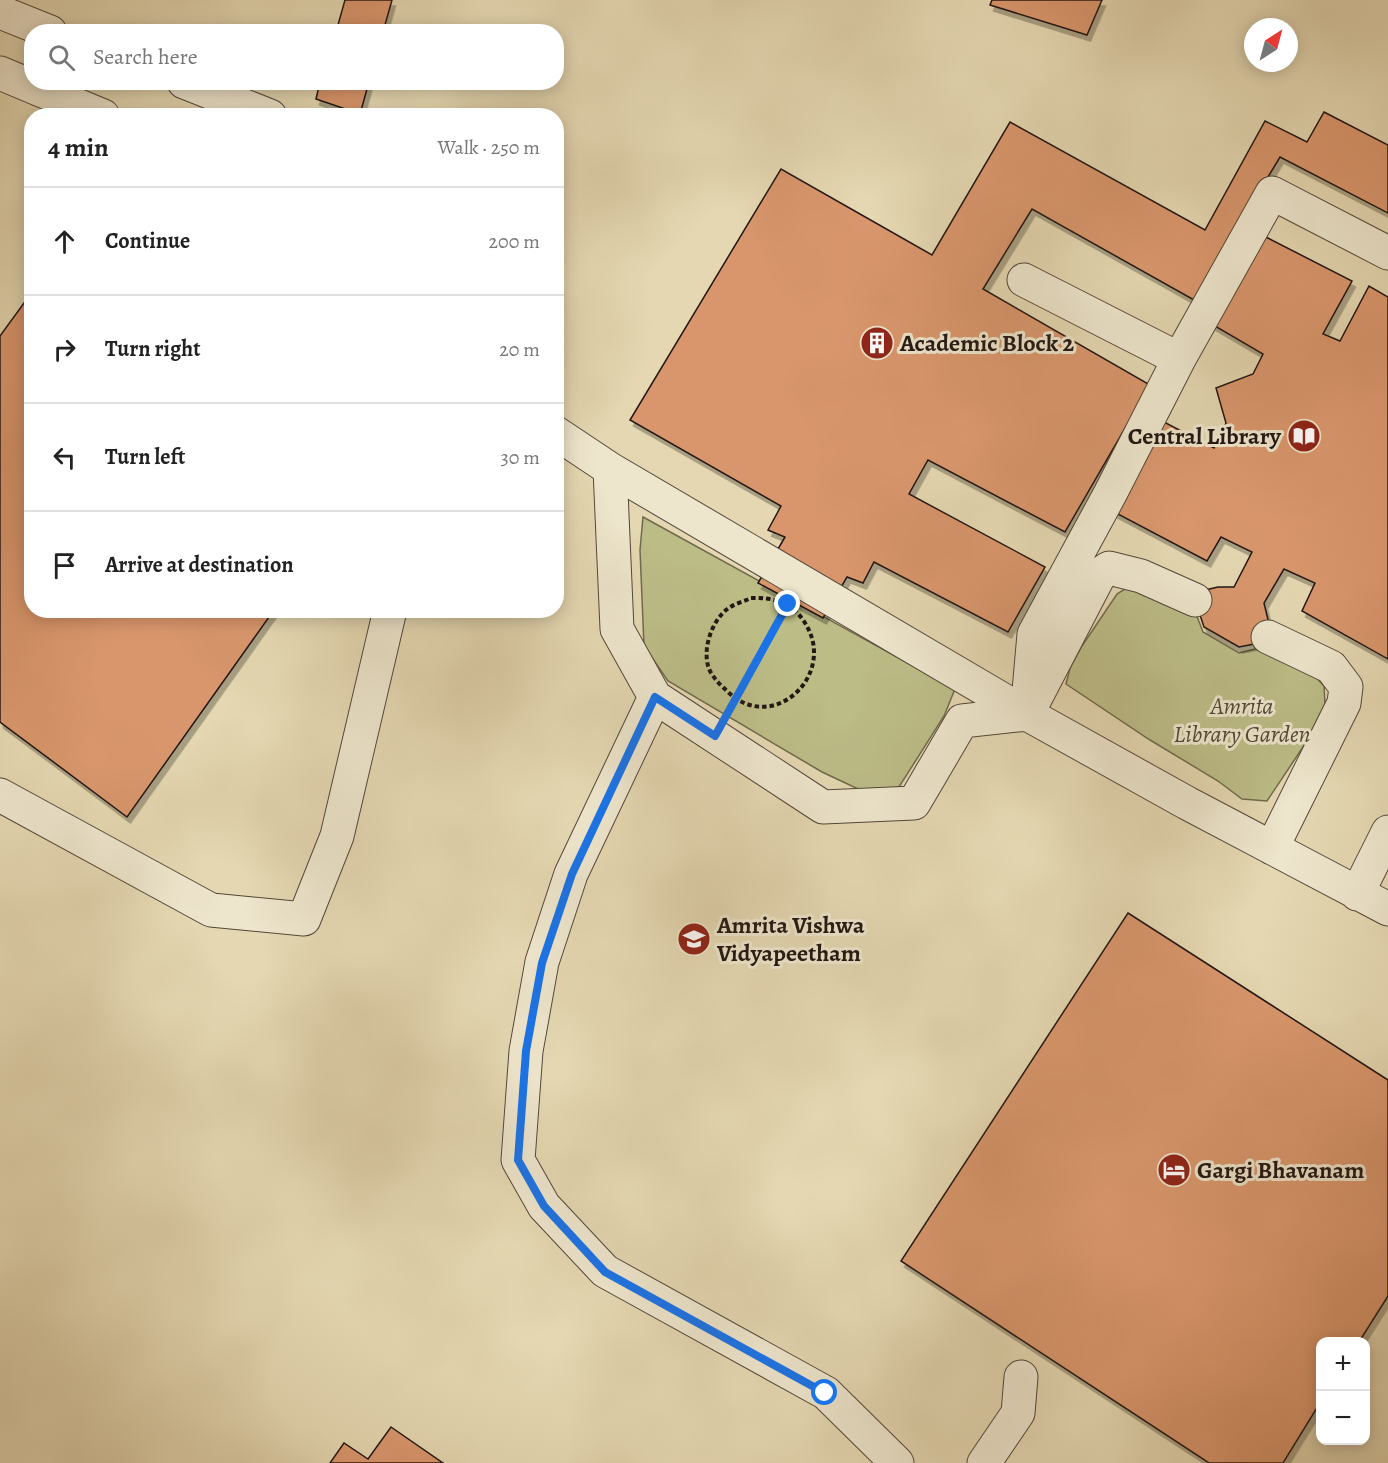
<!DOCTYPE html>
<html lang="en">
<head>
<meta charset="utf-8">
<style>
	body { margin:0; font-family:Alegreya,serif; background:#f6f6f6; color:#222 }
	.controls { position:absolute; right:18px; bottom:18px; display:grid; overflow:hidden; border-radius:12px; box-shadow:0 3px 15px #0003 }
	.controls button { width:54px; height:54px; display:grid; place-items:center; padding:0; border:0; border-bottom:2px solid #e0e0e0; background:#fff; color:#222; font:30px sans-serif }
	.compass { position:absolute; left:1244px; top:18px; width:54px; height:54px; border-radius:50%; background:#fff; box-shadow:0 3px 15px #0003; rotate:36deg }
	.stop { position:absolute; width:18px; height:18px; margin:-14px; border:4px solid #1a73e8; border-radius:50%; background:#fff }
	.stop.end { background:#1a73e8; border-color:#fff; box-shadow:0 2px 6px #0008 }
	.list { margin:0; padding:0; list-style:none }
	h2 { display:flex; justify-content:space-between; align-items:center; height:78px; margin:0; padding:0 24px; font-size:26px }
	h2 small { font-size:20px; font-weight:400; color:#767676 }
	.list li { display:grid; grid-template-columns:39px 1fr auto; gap:18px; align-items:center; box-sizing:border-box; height:108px; padding:0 24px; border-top:2px solid #e0e0e0 }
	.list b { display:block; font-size:22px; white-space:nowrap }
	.list em { font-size:20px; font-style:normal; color:#767676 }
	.icon { flex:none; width:33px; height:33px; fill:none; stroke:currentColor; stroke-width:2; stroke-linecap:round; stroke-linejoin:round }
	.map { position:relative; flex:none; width:1388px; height:1463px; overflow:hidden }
	.search { position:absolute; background:#fff; box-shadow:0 3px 15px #0003; left:24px; top:24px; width:540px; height:66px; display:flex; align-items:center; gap:15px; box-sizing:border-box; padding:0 21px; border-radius:24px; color:#767676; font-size:22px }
	.panel { position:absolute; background:#fff; box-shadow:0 3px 15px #0003; left:24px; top:108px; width:540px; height:510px; border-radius:24px }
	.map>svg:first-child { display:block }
	.green { fill:#bcbc87; stroke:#706a4d; stroke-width:1.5 }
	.building { fill:#d9966c; stroke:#231713; stroke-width:1.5; filter:url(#shadow) }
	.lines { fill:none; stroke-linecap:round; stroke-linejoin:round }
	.minor-casing { stroke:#53473a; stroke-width:35 }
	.path { stroke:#231713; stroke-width:4; stroke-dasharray:4.5 3; stroke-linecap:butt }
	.minor { stroke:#ede5cc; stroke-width:33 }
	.route { stroke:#1a73e8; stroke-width:8 }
	.labels { text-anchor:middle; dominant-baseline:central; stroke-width:6; stroke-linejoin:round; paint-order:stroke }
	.poi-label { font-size:24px; font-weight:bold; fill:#231713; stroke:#ede5cc; text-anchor:start }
	.park-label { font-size:24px; font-style:italic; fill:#514936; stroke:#ede5cc }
</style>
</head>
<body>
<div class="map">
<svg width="1388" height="1463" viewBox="0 0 1388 1463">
	<defs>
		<filter id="shadow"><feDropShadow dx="3.5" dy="6" stdDeviation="0" flood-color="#0004"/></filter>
	</defs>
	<rect width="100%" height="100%" fill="#e4d7b1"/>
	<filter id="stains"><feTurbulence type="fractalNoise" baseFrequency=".00333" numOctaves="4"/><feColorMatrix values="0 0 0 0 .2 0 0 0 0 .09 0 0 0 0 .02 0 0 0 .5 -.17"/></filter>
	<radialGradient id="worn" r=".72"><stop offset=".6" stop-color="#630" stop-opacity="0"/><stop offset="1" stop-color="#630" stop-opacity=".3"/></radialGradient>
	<path class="green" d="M643 517 955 689 944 716 899 787 873 796 822 772 668 681 644 646 640 550Z
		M1131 585 1193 606 1203 632 1239 653 1267 646 1311 672 1324 686 1325 704 1305 744 1267 801 1242 799 1218 781 1150 740 1066 684 1070 668 1082 646 1117 594Z"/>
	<path class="building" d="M345 0H392L383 32H336Z
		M992 0H1102L1087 35 990 5Z
		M320 82H369L360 114 316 99Z
		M1324 112 1388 145V213L1280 157 1194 300 1032 209 983 289 1150 385 1065 532 928 460 909 494 1045 567 1008 632 874 562 863 583 847 577 823 618 758 583 785 537 768 530 781 506 630 420 781 169 932 255 1010 122 1205 230 1265 121 1307 142Z
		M1256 232 1352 281 1323 334 1340 341 1369 286 1388 297V659L1302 611 1315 583 1284 569 1264 603 1271 632 1265 642 1239 647 1204 627 1195 600 1201 591 1218 587H1234L1252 552 1221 537 1207 561 1114 512 1164 422 1214 448 1226 423 1216 388 1253 374 1263 354 1208 322Z
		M32 292V610H274L127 817 0 722V336Z
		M1128 913 1388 1080V1296L1359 1342H1320V1403L1283 1463H1209L901 1261Z
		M391 1427 443 1463H330L344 1443 368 1459Z"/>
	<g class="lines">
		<defs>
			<path id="minor" d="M0 12 50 32
				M0 73 103 116
				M184 82 270 116
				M1024 280 1179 359 1110 494 1034 634 1027 714 1187 803 1388 909
				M1179 359 1272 193 1388 253
				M556 433 610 469 617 629 655 697 823 807 914 803 962 721 1027 714
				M610 469 1027 714
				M1268 637 1331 667 1346 687 1344 703 1272 848
				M655 697 571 874 542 962 526 1051 518 1160 544 1206 605 1271 826 1393 897 1463
				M1035 699 1100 574 1109 568 1141 576 1195 600
				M0 795 211 910 304 919 337 836 390 610
				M1357 894 1388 832
				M984 1463 1018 1413 1021 1377"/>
		</defs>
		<use href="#minor" class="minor-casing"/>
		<path class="path" d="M751 598C772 597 791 602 803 620 841 673 772 738 726 690 720 685 712 676 709 669 702 650 711 623 726 610 733 604 743 602 751 598Z
			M730 708 786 607"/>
		<use href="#minor" class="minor"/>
	</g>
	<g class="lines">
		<path class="route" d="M788 604 715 736 655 697 572 874 542 963 526 1051 518 1160 544 1206 605 1272 825 1393"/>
	</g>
	<defs>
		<symbol id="building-disc" viewBox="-11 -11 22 22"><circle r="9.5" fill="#8f2418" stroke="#ede5cc"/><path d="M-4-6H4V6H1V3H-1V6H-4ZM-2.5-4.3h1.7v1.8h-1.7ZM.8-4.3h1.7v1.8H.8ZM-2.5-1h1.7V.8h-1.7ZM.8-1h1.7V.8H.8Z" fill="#fff"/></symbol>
		<symbol id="library-disc" viewBox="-11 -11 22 22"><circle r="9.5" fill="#8f2418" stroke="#ede5cc"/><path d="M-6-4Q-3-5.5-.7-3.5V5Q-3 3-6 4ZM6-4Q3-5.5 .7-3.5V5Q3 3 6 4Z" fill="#fff"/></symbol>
		<symbol id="university-disc" viewBox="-11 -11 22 22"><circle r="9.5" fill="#8f2418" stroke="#ede5cc"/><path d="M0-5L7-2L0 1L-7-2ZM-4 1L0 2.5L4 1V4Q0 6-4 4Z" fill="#fff"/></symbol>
		<symbol id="hotel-disc" viewBox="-11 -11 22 22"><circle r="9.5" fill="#8f2418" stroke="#ede5cc"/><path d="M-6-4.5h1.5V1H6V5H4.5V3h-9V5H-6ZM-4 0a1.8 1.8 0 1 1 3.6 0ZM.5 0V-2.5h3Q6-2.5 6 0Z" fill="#fff"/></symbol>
	</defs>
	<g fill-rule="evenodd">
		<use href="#building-disc" x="858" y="324" width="38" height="38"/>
		<use href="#library-disc" x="1285" y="417" width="38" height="38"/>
		<use href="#university-disc" x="675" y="920" width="38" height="38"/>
		<use href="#hotel-disc" x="1155" y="1151" width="38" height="38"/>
	</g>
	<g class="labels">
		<g class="poi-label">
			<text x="900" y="343">Academic Block 2</text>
			<text x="1281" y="436" text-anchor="end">Central Library</text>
			<text x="717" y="925">Amrita Vishwa<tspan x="717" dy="28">Vidyapeetham</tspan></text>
			<text x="1197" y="1170">Gargi Bhavanam</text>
		</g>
		<g class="park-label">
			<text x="1242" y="706">Amrita<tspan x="1242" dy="28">Library Garden</tspan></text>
		</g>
	</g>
	<rect width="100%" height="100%" filter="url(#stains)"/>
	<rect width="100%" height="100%" fill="url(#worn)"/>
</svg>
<div class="controls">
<button>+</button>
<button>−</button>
</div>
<svg class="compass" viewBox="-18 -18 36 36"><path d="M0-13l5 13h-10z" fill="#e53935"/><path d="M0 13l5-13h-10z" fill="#767676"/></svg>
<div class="stop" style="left:825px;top:1393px"></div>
<div class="stop end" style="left:788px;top:604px"></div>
<div class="search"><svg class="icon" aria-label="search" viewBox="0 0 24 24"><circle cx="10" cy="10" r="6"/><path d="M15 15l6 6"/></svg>Search here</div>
<section class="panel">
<h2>4 min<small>Walk · 250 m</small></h2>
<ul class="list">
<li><svg class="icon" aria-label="ahead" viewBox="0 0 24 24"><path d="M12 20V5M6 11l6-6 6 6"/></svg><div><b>Continue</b></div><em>200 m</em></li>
<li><svg class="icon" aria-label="right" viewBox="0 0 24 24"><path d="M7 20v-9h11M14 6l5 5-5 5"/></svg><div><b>Turn right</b></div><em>20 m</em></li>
<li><svg class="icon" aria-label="left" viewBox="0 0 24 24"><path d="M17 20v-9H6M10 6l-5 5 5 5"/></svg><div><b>Turn left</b></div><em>30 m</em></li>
<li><svg class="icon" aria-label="arrive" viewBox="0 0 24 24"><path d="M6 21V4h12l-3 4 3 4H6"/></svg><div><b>Arrive at destination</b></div></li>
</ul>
</section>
</div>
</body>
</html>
